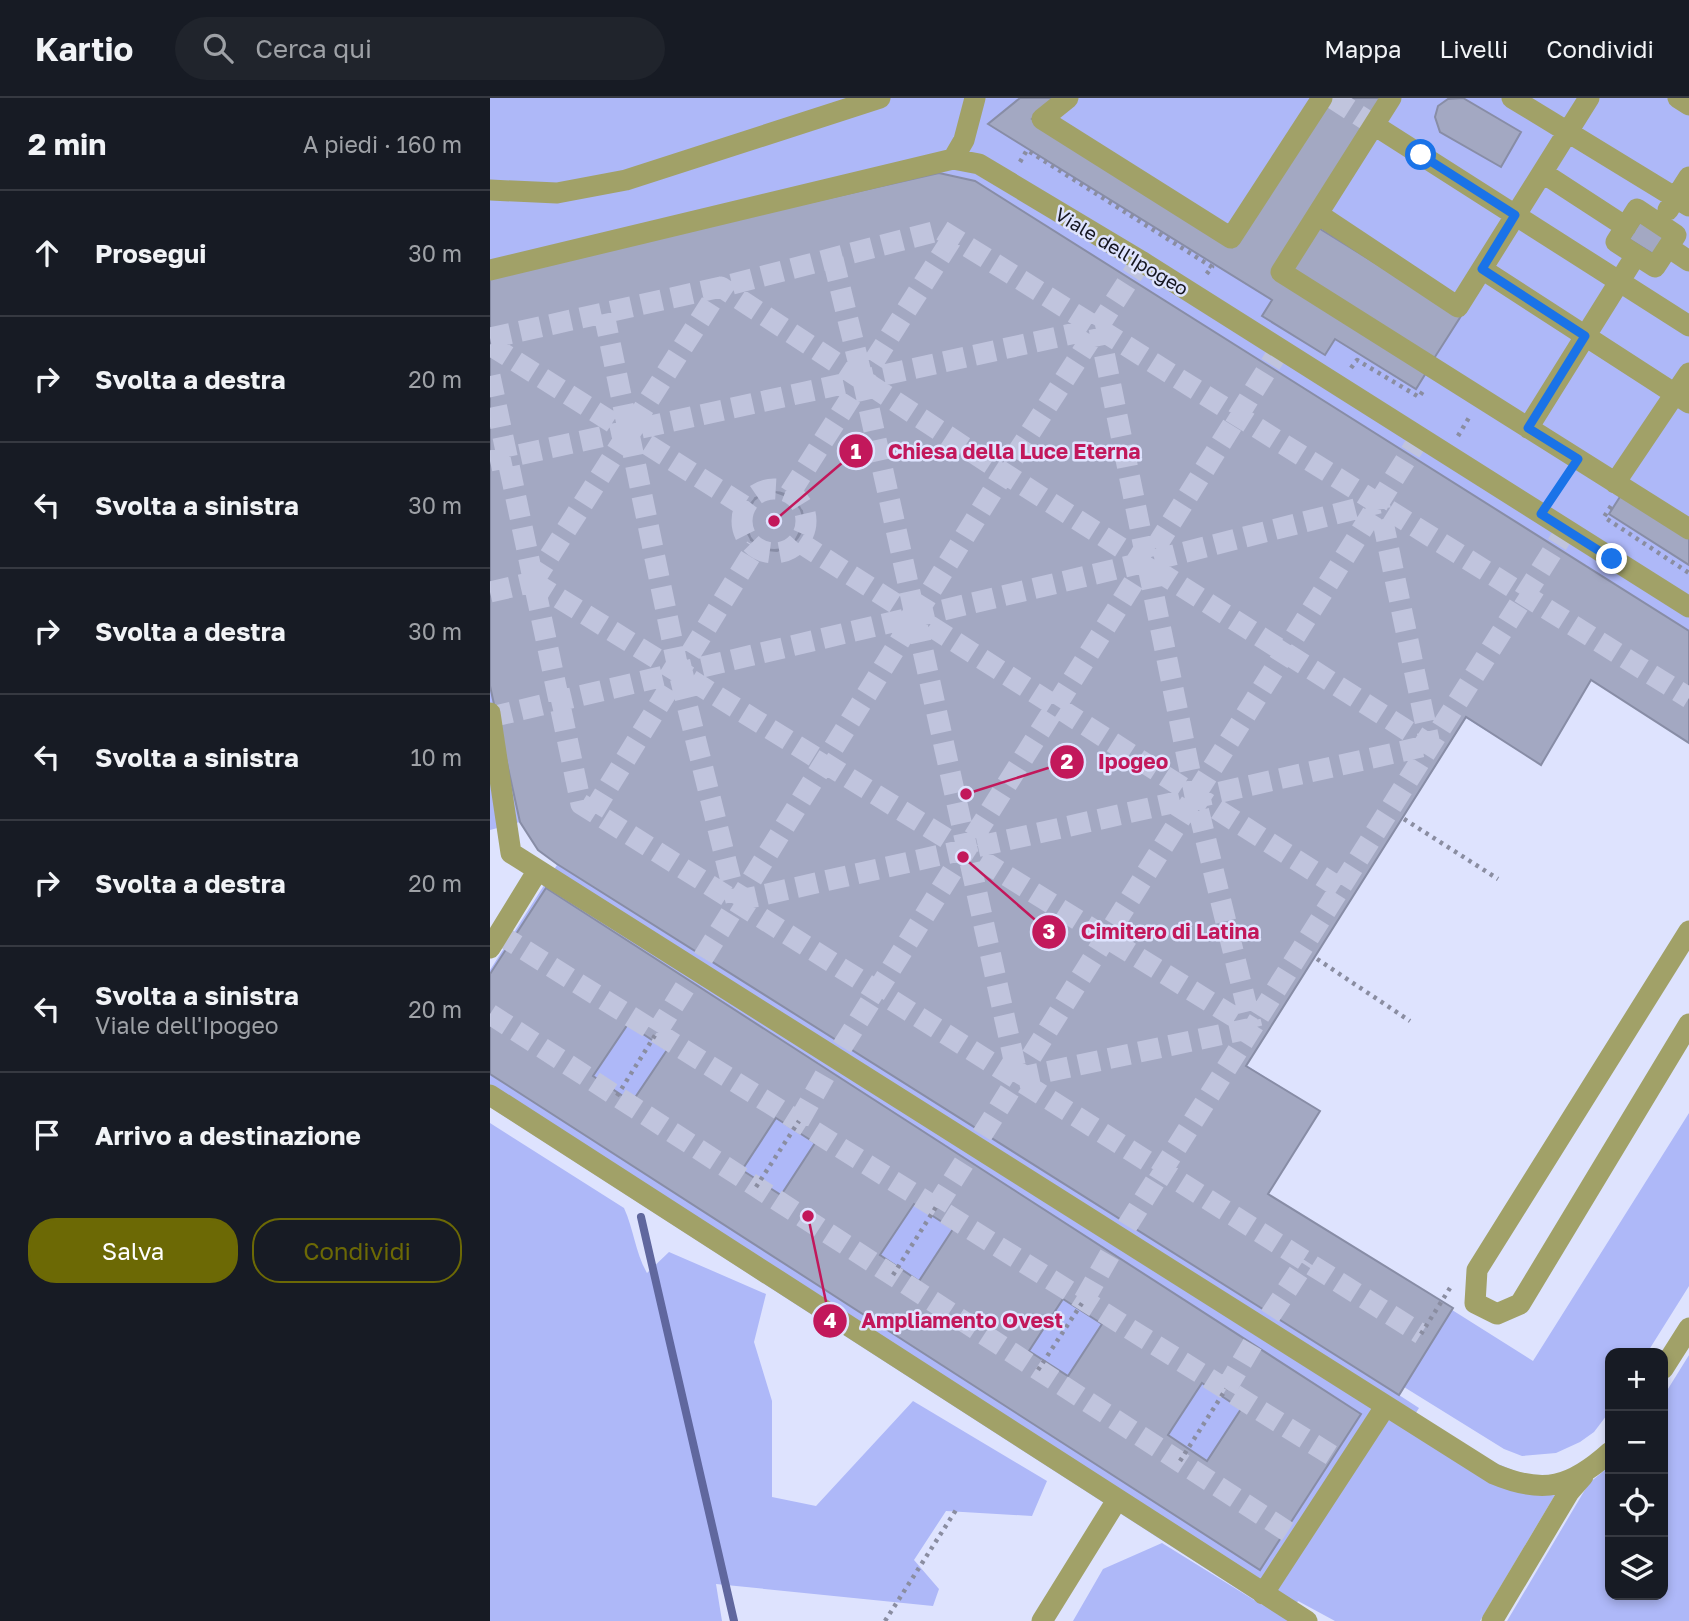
<!DOCTYPE html>
<html lang="it">
<head>
<meta charset="utf-8">
<style>
	body { margin:0; font-family:"Golos Text",sans-serif; background:#20242c; color:#f1f3f6 }
	.controls { position:absolute; right:21px; bottom:21px; display:grid; overflow:hidden; border-radius:14px; box-shadow:0 4px 10px #0003 }
	.controls button { width:63px; height:63px; display:grid; place-items:center; padding:0; border:0; border-bottom:2px solid #363941; background:#171b24; color:#f1f3f6; font:35px sans-serif }
	.stop { position:absolute; width:21px; height:21px; margin:-16px; border:5px solid #1a73e8; border-radius:50%; background:#fff }
	.stop.end { background:#1a73e8; border-color:#fff; box-shadow:0 2px 7px #0008 }
	.list { margin:0; padding:0; list-style:none }
	h2 { display:flex; justify-content:space-between; align-items:center; height:91px; margin:0; padding:0 28px; font-size:30px }
	h2 small { font-size:23px; font-weight:400; color:#9ea1a6 }
	.list li { display:grid; grid-template-columns:46px 1fr auto; gap:21px; align-items:center; box-sizing:border-box; height:126px; padding:0 28px; border-top:2px solid #363941 }
	.list b { display:block; font-size:26px; white-space:nowrap }
	.list p { margin:0; font-size:23px; white-space:nowrap; color:#9ea1a6 }
	.list em { font-size:23px; font-style:normal; color:#9ea1a6 }
	.actions { display:flex; gap:14px; padding:21px 28px }
	.actions a { flex:1; padding:16px 0; border:2px solid #6c6905; border-radius:28px; text-align:center; font-size:24px; color:#6c6905 }
	.actions .main { background:#6c6905; color:#fff }
	.icon { flex:none; width:38px; height:38px; fill:none; stroke:currentColor; stroke-width:2; stroke-linecap:round; stroke-linejoin:round }
	.map { position:relative; flex:none; width:1199px; height:1523px; overflow:hidden }
	header { display:flex; align-items:center; gap:42px; box-sizing:border-box; height:98px; padding:0 35px; background:#171b24; border-bottom:2px solid #363941 }
	header strong { font-size:33px }
	nav { display:flex; gap:38px; margin-inline-start:auto; font-size:24px }
	.search { width:490px; height:63px; background:#20242c; display:flex; align-items:center; gap:18px; box-sizing:border-box; padding:0 24px; border-radius:38px; color:#9ea1a6; font-size:26px }
	main { display:flex }
	aside { flex:1; background:#171b24 }
	.map>svg:first-child { display:block }
	.green { fill:#aeb8f8 }
	.lines { fill:none; stroke-linecap:round; stroke-linejoin:round }
	.stream { stroke:#60679e; stroke-width:8 }
	.building { fill:#a3a8c2; stroke:#888da6; stroke-width:2; fill-rule:evenodd }
	.minor-tunnel { stroke:#c0c4dd; stroke-width:21; stroke-dasharray:21 10; stroke-linecap:butt }
	.path { stroke:#8a8da1; stroke-width:4.5; stroke-dasharray:3.5 5; stroke-linecap:butt }
	.minor { stroke:#a1a168; stroke-width:21 }
	.route { stroke:#1a73e8; stroke-width:9 }
	.labels { text-anchor:middle; dominant-baseline:central; stroke-width:5; stroke-linejoin:round; paint-order:stroke }
	.street-label { font-size:19px; fill:#14151f; stroke:#dee3fe }
	.leader { fill:none; stroke:#c2185b; stroke-width:2.5 }
	.callout-dot { fill:#c2185b; stroke:#dee3fe; stroke-width:2.5 }
	.mark-label { font-size:21px; text-anchor:middle; font-weight:bold; fill:#fff }
	.callout-label { font-size:21px; text-anchor:middle; font-weight:bold; fill:#c2185b; stroke:#dee3fe; stroke-width:5; stroke-linejoin:round; paint-order:stroke }
</style>
</head>
<body>
<header>
<strong>Kartio</strong>
<div class="search"><svg class="icon" aria-label="search" viewBox="0 0 24 24"><circle cx="10" cy="10" r="6"/><path d="M15 15l6 6"/></svg>Cerca qui</div>
<nav><a>Mappa</a><a>Livelli</a><a>Condividi</a></nav>
</header>
<main>
<aside>
<h2>2 min<small>A piedi · 160 m</small></h2>
<ul class="list">
<li><svg class="icon" aria-label="ahead" viewBox="0 0 24 24"><path d="M12 20V5M6 11l6-6 6 6"/></svg><div><b>Prosegui</b></div><em>30 m</em></li>
<li><svg class="icon" aria-label="right" viewBox="0 0 24 24"><path d="M7 20v-9h11M14 6l5 5-5 5"/></svg><div><b>Svolta a destra</b></div><em>20 m</em></li>
<li><svg class="icon" aria-label="left" viewBox="0 0 24 24"><path d="M17 20v-9H6M10 6l-5 5 5 5"/></svg><div><b>Svolta a sinistra</b></div><em>30 m</em></li>
<li><svg class="icon" aria-label="right" viewBox="0 0 24 24"><path d="M7 20v-9h11M14 6l5 5-5 5"/></svg><div><b>Svolta a destra</b></div><em>30 m</em></li>
<li><svg class="icon" aria-label="left" viewBox="0 0 24 24"><path d="M17 20v-9H6M10 6l-5 5 5 5"/></svg><div><b>Svolta a sinistra</b></div><em>10 m</em></li>
<li><svg class="icon" aria-label="right" viewBox="0 0 24 24"><path d="M7 20v-9h11M14 6l5 5-5 5"/></svg><div><b>Svolta a destra</b></div><em>20 m</em></li>
<li><svg class="icon" aria-label="left" viewBox="0 0 24 24"><path d="M17 20v-9H6M10 6l-5 5 5 5"/></svg><div><b>Svolta a sinistra</b><p>Viale dell'Ipogeo</p></div><em>20 m</em></li>
<li><svg class="icon" aria-label="arrive" viewBox="0 0 24 24"><path d="M6 21V4h12l-3 4 3 4H6"/></svg><div><b>Arrivo a destinazione</b></div></li>
</ul>
<div class="actions"><a class="main">Salva</a><a>Condividi</a></div>
</aside>
<div class="map">
<svg width="1199" height="1523" viewBox="0 0 1199 1523">
	<rect width="100%" height="100%" fill="#dee3fe"/>
	<path class="green" d="M0 0H1199V645L1101 582 1051 667 976 620 756 967 830 1013 778 1096 1043 1263 1199 1015V1188L1157 1255H1120V1313L1104 1334 1090 1344 1066 1355 1032 1358 1014 1351 914 1289 909 1297 929 1310 917 1329 1064 1389 1065 1397 990 1523H845L808 1503 797 1521 799 1523H583L613 1471 672 1445 777 1510 0 1009V872L67 767 48 752 30 724 0 732Z
		M0 1025 134 1110C144 1132 145 1154 157 1175L179 1154 276 1196 264 1244 282 1303V1399L326 1408 423 1303 557 1383 542 1418 456 1413 424 1462 449 1491 443 1508 226 1486 232 1523H0Z
		M1199 1257V1523H1017L1099 1385 1120 1368V1497H1173V1299Z"/>
	<g class="lines">
		<path class="stream" d="M151 1119 244 1523"/>
	</g>
	<path class="building" d="M530 0H568L542 21 742 149 837 0H895L785 175 939 270 926 291 845 241 835 257 772 218 782 202 498 26Z
		M973 0 1031 34 1011 69 950 34 945 19 948 8 958 1Z
		M449 75 485 83 1199 533V645L1101 582 1051 667 976 619 756 968 830 1013 778 1096 963 1210 909 1297 67 766 48 752 30 724 0 588V177ZM283 393 302 400 312 413 314 426 304 445 287 453 277 452 261 442 254 421 265 400Z
		M1150 124 1176 140 1165 157 1139 141Z
		M827 129 971 218 943 262 799 172Z
		M255 423a29 29 0 1 1 58 0a29 29 0 1 1-58 0Z
		M1133 394 1199 435V467L1119 416Z
		M56 790 871 1316 770 1472 0 976V876ZM138 926 177 952 142 1004 103 978ZM286 1020 325 1045 291 1097 252 1072ZM424 1106 463 1131 429 1183 390 1157ZM573 1201 612 1226 578 1278 539 1253ZM712 1285 751 1311 717 1363 678 1337Z"/>
	<g class="lines">
		<path class="minor-tunnel" d="M842 0 884 27
			M343 161 373 283 528 980
			M114 216 189 575 246 803
			M0 240 231 189 451 132 1199 600
			M0 247 256 409
			M0 278 91 706 931 1236
			M0 363 609 230 705 698 762 930
			M252 423a32 32 0 1 1 64 0a32 32 0 1 1-64 0Z
			M300 395 463 139
			M309 444 850 790
			M43 484 231 189 514 375 940 647
			M43 484 762 930
			M0 494 43 484
			M1 619 656 464 889 405 940 647
			M103 714 266 449
			M246 803 940 647
			M9 836 857 1367
			M213 860 514 375 651 163
			M0 916 809 1441
			M167 934 199 883
			M352 949 790 251
			M528 980 762 930
			M309 1023 338 972
			M492 1037 930 339
			M446 1109 477 1060
			M637 1128 1076 432
			M594 1202 623 1151
			M780 1218 816 1163
			M736 1291 765 1242"/>
		<path class="path" d="M530 64 537 52 722 169 715 178
			M861 270 867 262 929 299 935 290
			M968 338 980 318
			M1065 395 1075 379
			M1121 408 1114 419 1199 475
			M914 721 1008 781
			M827 861 920 923
			M127 998 167 934
			M266 1089 309 1023
			M403 1177 446 1109
			M931 1236 960 1190
			M548 1272 594 1202
			M690 1363 736 1291
			M395 1523 466 1412"/>
		<path class="minor" d="M578 0 552 21 741 140 832 0
			M901 0 791 174 1199 431
			M1022 0 1199 108
			M1188 0 1199 7
			M884 27 1199 228
			M463 61 474 42 485 0
			M1053 75 1136 129
			M0 92 67 95 136 82 390 0
			M1147 111 1186 137 1165 169 1126 144Z
			M1178 112 1199 79
			M828 116 968 209 1099 0
			M1178 149 1199 163
			M992 171 1199 305
			M0 172 463 61 489 66 651 163 1199 509
			M1038 330 1146 157
			M1125 385 1199 275
			M0 615 21 755 1004 1376C1054 1397 1081 1389 1120 1354
			M1199 833 987 1172 985 1205 1007 1216 1030 1206 1199 926
			M0 850 48 772
			M0 997 817 1523
			M1173 1271 1199 1230
			M773 1496 895 1309
			M552 1523 627 1402
			M1002 1523 1079 1394 1093 1378"/>
	</g>
	<g class="lines">
		<path class="route" d="M931 57 1025 117 992 171 1095 238 1038 330 1088 361 1051 416 1122 461"/>
	</g>
	<g class="labels">
		<g class="street-label">
			<text transform="translate(632 153) rotate(31)">Viale dell'Ipogeo</text>
		</g>
	</g>
	<path class="leader" d="M284 423L366 353M476 696L577 664M473 759L559 834M318 1118L340 1223"/>
	<g class="callout-dot">
		<circle cx="284" cy="423" r="7"/>
		<circle cx="476" cy="696" r="7"/>
		<circle cx="473" cy="759" r="7"/>
		<circle cx="318" cy="1118" r="7"/>
		<circle cx="366" cy="353" r="18"/>
		<circle cx="577" cy="664" r="18"/>
		<circle cx="559" cy="834" r="18"/>
		<circle cx="340" cy="1223" r="18"/>
	</g>
	<g class="mark-label">
		<text x="366" y="361">1</text>
		<text x="577" y="671">2</text>
		<text x="559" y="841">3</text>
		<text x="340" y="1230">4</text>
	</g>
	<g class="callout-label">
		<text x="524" y="361">Chiesa della Luce Eterna</text>
		<text x="643" y="671">Ipogeo</text>
		<text x="680" y="841">Cimitero di Latina</text>
		<text x="472" y="1230">Ampliamento Ovest</text>
	</g>
</svg>
<div class="controls">
<button>+</button>
<button>−</button>
<button><svg class="icon" aria-label="locate" viewBox="0 0 24 24"><circle cx="12" cy="12" r="6"/><path d="M12 2v4M12 18v4M2 12h4M18 12h4"/></svg></button>
<button><svg class="icon" aria-label="layers" viewBox="0 0 24 24"><path d="M12 4l9 5-9 5-9-5zM3 14l9 5 9-5"/></svg></button>
</div>
<div class="stop" style="left:931px;top:57px"></div>
<div class="stop end" style="left:1122px;top:461px"></div>
</div>
</main>
</body>
</html>
